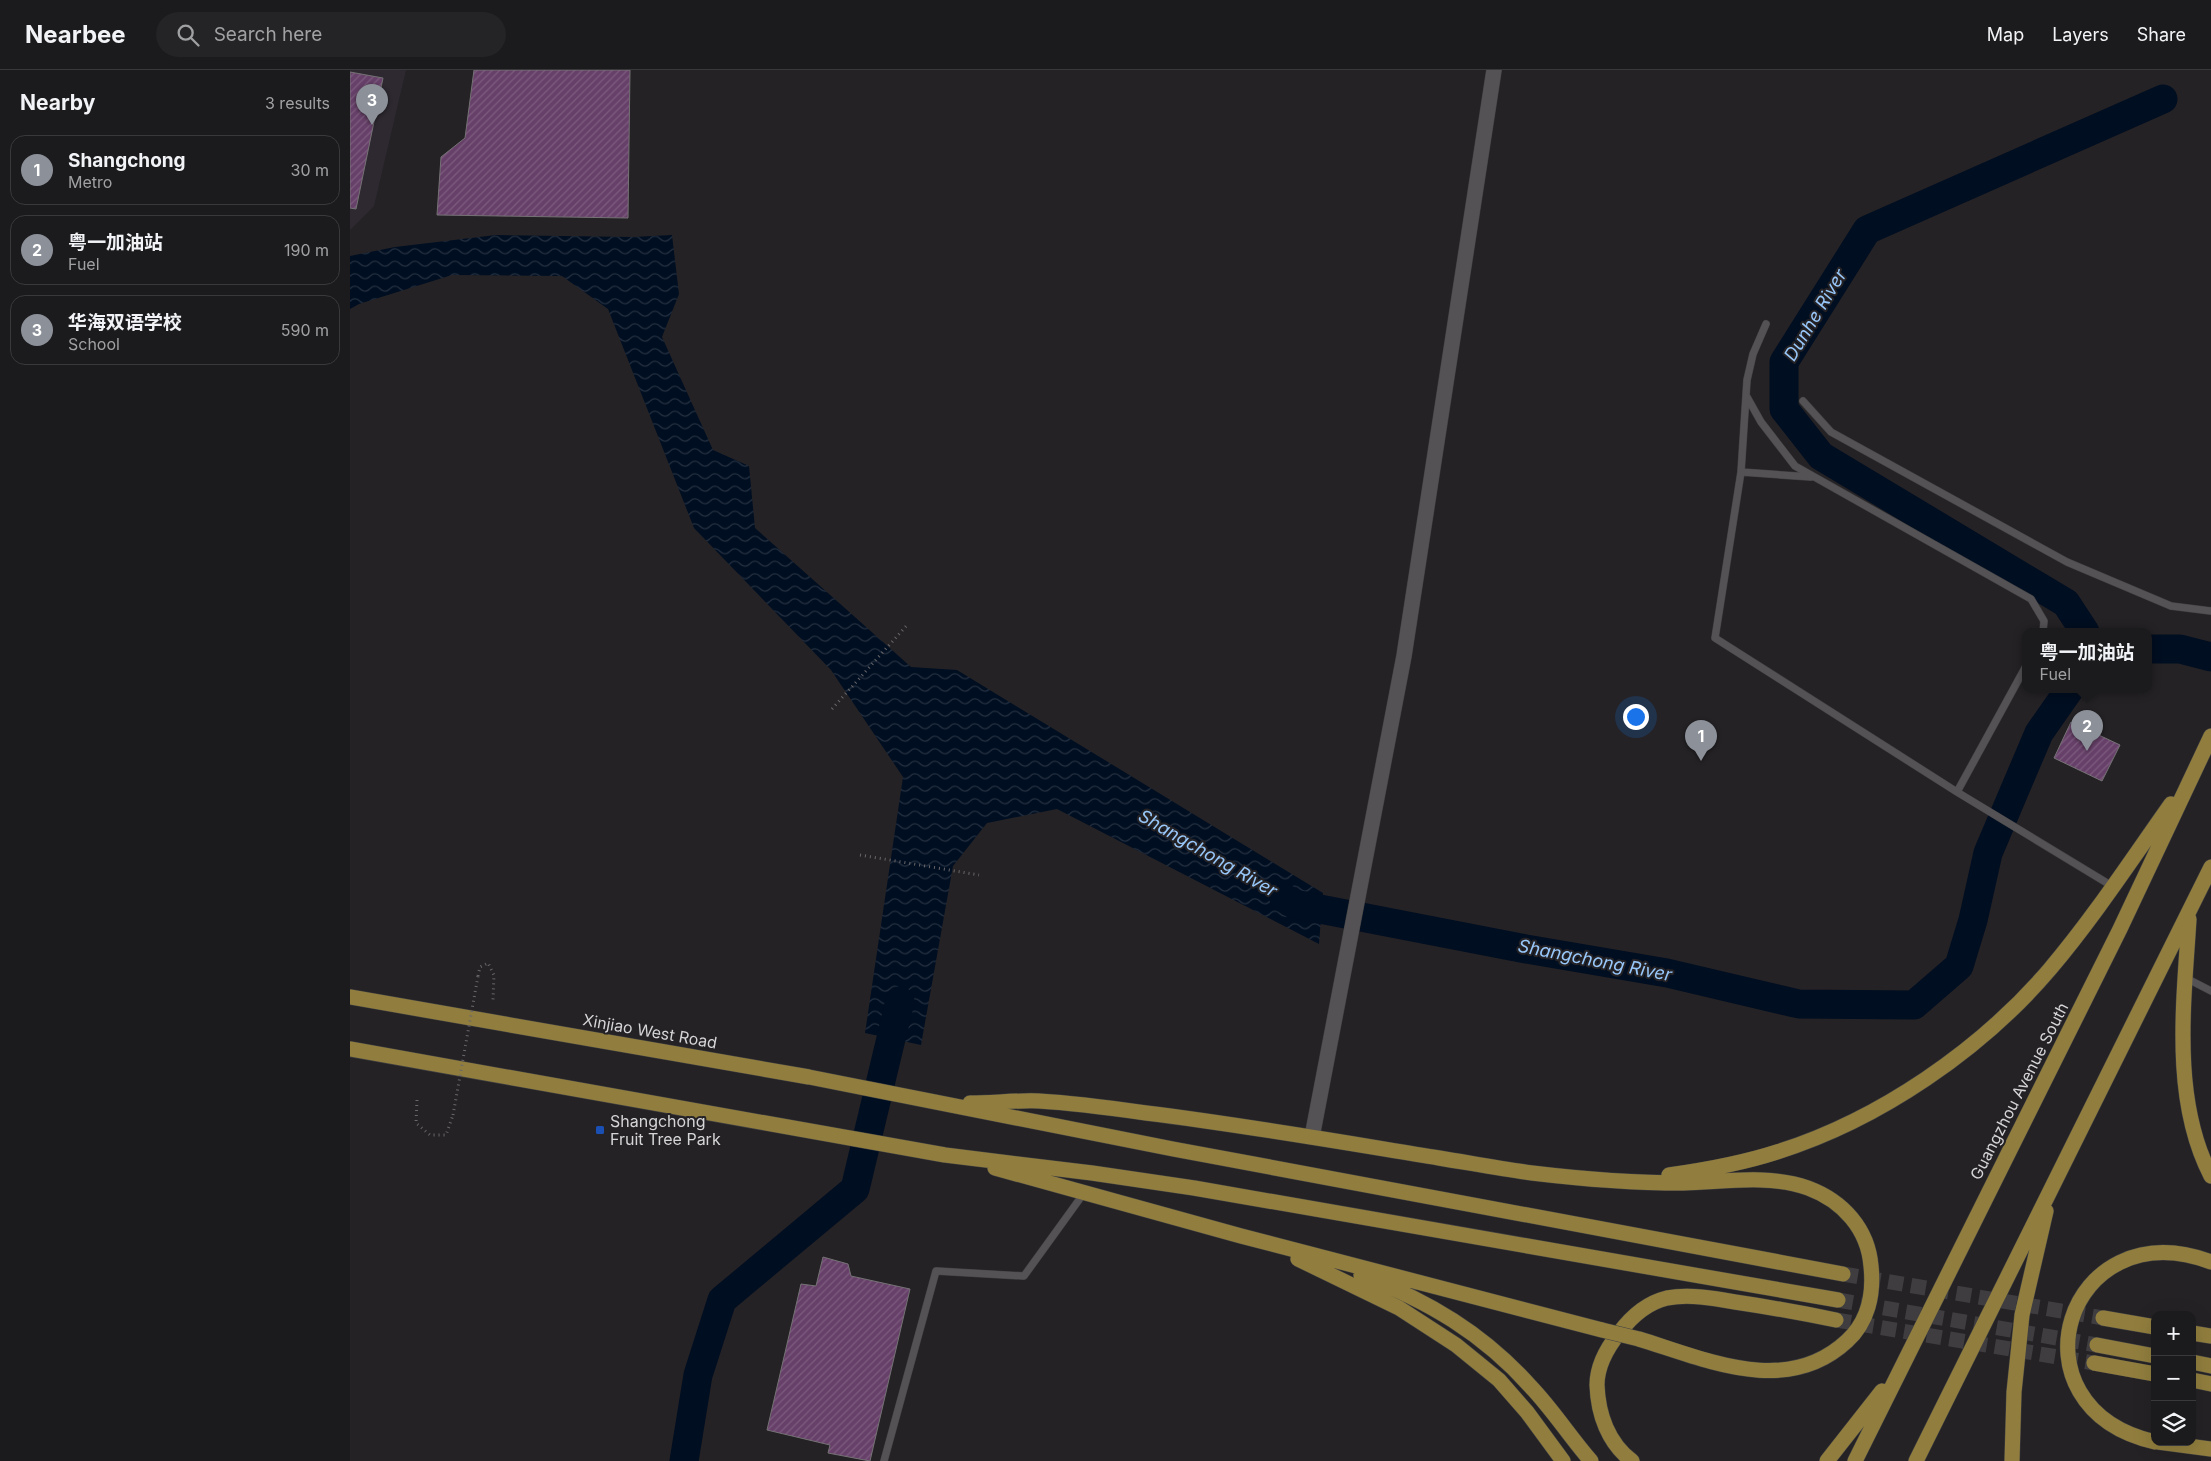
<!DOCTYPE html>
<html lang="en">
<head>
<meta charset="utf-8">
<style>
	body { margin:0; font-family:Inter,"Noto Sans SC",sans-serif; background:#242325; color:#f1f3f6 }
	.controls { position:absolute; right:15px; bottom:15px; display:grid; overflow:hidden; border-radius:10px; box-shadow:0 5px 20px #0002 }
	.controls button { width:45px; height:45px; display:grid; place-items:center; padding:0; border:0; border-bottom:1px solid #39383b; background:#1b1a1c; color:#f1f3f6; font:25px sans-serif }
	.you { position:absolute; left:1285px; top:646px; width:18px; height:18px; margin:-12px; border:4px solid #fff; border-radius:50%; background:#1a73e8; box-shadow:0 0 0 8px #1a73e833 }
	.badge { display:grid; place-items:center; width:32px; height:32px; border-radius:50%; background:#8c9099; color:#fff; font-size:16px; font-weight:700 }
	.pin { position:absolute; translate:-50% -41px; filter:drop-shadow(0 1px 2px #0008) }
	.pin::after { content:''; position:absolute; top:26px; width:18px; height:15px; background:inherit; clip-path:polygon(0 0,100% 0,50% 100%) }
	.popup { position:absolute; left:1672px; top:558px; width:130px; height:65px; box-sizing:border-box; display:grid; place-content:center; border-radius:10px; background:#1b1a1c; filter:drop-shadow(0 1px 4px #0005); font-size:16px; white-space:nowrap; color:#a0a1a3 }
	.popup b { font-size:19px; color:#f1f3f6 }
	.popup::after { content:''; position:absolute; left:50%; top:100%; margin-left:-10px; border:10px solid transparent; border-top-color:#1b1a1c }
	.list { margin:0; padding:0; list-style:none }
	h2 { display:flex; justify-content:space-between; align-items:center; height:65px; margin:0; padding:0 20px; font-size:21px }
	h2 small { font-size:16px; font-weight:400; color:#a0a1a3 }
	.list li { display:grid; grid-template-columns:32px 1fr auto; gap:15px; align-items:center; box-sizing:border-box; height:70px; margin:0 10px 10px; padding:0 10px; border:1px solid #39383b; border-radius:15px }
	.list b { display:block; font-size:19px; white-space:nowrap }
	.list p { margin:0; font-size:16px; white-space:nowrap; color:#a0a1a3 }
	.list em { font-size:16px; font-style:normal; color:#a0a1a3 }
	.icon { flex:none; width:28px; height:28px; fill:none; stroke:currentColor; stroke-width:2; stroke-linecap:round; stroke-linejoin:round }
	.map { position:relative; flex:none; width:1861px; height:1391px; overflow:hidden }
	header { display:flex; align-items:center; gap:30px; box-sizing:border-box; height:70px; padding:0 25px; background:#1b1a1c; border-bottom:1px solid #39383b }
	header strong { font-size:24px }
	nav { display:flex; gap:28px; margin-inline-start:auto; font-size:18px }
	.search { width:350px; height:45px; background:#242325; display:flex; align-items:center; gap:12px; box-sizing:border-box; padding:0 18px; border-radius:28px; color:#a0a1a3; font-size:19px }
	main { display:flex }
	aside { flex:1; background:#1b1a1c }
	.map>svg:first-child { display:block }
	.built { fill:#2e2931 }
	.water { fill:url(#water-waves) }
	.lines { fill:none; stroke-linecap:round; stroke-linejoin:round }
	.river { stroke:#000e21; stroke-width:29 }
	.building { fill:url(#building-hatch); stroke:#757275 }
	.trunk-tunnel { stroke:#3f3d40; stroke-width:15; stroke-dasharray:15 8; stroke-linecap:butt }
	.service-casing { stroke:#414042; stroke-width:8 }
	.tertiary-casing { stroke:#414042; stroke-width:16 }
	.trunk-casing { stroke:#414042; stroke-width:16 }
	.path { stroke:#69676a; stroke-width:3; stroke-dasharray:1 4; stroke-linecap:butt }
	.service { stroke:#545255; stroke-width:7 }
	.tertiary { stroke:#545255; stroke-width:15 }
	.trunk { stroke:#917e3e; stroke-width:15 }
	.trunk-bridge-casing { stroke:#414042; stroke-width:16; stroke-linecap:butt }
	.path-bridge { stroke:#69676a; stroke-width:3; stroke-dasharray:1 4; stroke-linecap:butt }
	.trunk-bridge { stroke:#917e3e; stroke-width:15 }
	.transit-dot { fill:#1a4fb4; stroke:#242225; stroke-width:2 }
	.labels { text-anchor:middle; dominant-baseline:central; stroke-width:4; stroke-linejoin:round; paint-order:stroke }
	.street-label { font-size:16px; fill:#d5d4d6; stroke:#242225 }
	.poi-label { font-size:16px; fill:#d5d4d6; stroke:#242225; text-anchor:start }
	.water-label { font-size:18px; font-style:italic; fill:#98c7fa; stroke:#242225 }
</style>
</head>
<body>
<header>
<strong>Nearbee</strong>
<div class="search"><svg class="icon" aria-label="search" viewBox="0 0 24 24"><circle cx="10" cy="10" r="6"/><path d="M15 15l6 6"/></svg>Search here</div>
<nav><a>Map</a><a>Layers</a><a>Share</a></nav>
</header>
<main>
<aside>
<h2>Nearby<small>3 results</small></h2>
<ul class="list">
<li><span class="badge">1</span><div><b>Shangchong</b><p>Metro</p></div><em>30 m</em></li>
<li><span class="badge">2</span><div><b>粤一加油站</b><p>Fuel</p></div><em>190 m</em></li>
<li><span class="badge">3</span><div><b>华海双语学校</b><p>School</p></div><em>590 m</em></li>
</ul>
</aside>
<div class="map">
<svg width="1861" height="1391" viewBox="0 0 1861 1391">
	<defs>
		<pattern id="water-waves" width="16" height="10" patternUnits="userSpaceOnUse" patternTransform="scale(1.25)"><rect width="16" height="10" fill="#000e21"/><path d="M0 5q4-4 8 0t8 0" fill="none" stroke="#243040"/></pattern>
		<pattern id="building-hatch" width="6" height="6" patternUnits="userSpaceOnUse" patternTransform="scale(1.25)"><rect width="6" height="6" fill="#674069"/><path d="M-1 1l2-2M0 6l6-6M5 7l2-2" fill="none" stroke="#7c5b7e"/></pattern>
	</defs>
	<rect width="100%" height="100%" fill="#242225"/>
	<path class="built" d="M0 0H56L24 136 0 160Z"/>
	<path class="water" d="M146 165 283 167 322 165 329 224 312 267 363 380 399 396 405 458 561 597 607 600 973 823 969 874 707 739 637 753 603 796 571 975 515 963 553 707 481 600 344 458 258 239 212 206 102 205 9 234 0 239V186L45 177Z"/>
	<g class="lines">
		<path class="river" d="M1735 562 1716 533 1471 386 1434 339V292L1517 160 1813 29
			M1798 579H1830L1861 587
			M934 828 944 834 1176 879 1317 903 1449 934 1564 935 1609 896 1623 850 1638 783 1689 663 1719 620
			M334 1391 348 1305 372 1230 505 1119 550 931"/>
	</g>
	<path class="building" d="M124 0H280L278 148 87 145 91 87 115 68Z
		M0 2 33 8 6 139 0 138Z
		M1721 652 1770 675 1752 711 1704 688Z
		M473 1187 498 1194 501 1206 560 1219 520 1391 478 1383 480 1375 417 1360 451 1214 466 1216Z"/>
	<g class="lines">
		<path class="trunk-tunnel" d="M1493 1204 1753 1248
			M1488 1230 1747 1275
			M1486 1250 1744 1293"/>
		<defs>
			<path id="service" d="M1416 254 1403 284 1397 310 1391 402 1365 568 1607 722 1762 816
				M1397 327 1411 352 1445 396 1681 529 1694 551 1693 562
				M1453 331 1481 362 1717 492 1821 536 1861 541
				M1391 402 1461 407
				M1607 722 1676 596
				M1836 908 1861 921
				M534 1391 586 1201 674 1206 734 1123"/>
			<path id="tertiary" d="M962 1067 1054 586 1144 0"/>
			<path id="trunk" d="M1839 849C1834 932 1821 1029 1861 1106
				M0 927 459 1007 823 1079 1493 1204
				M0 979 595 1085 742 1103 844 1118 1488 1230
				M620 1033C643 1033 667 1030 689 1031 725 1033 761 1038 796 1043 894 1055 991 1072 1089 1088 1120 1093 1151 1099 1182 1103 1232 1109 1282 1113 1333 1113 1374 1112 1418 1104 1458 1118 1493 1131 1518 1159 1521 1196 1524 1224 1518 1252 1497 1271 1437 1327 1357 1290 1289 1269
				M645 1098 891 1166 1252 1260
				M1319 1105C1355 1100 1393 1093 1427 1082 1529 1050 1631 980 1700 899 1744 847 1782 789 1821 734
				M948 1189 1049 1238 1106 1275 1149 1310 1177 1342 1213 1391
				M1011 1205C1078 1231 1133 1263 1181 1317 1203 1340 1220 1367 1241 1391
				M1753 1248 1805 1257
				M1842 1263 1861 1266
				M1747 1275 1805 1286
				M1842 1292 1861 1296
				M1744 1293 1805 1304
				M1842 1310 1861 1314
				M1805 1372C1654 1337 1716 1138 1861 1192
				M1808 1372 1861 1379
				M1282 1391C1258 1373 1248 1344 1247 1315 1247 1295 1257 1278 1269 1263 1281 1247 1296 1233 1317 1228 1339 1224 1363 1228 1385 1232 1419 1237 1452 1243 1486 1250
				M1477 1391 1532 1321
				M1505 1391 1770 859 1861 666
				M1566 1391 1861 797
				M1662 1391 1664 1322 1672 1245 1696 1141"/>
		</defs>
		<use href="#service" class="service-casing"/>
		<use href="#tertiary" class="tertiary-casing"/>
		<use href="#trunk" class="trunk-casing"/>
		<path class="path" d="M482 639 558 554
			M510 785 629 805
			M128 906 130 897 138 893 144 905 143 930
			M67 1030 66 1053 80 1065H96L103 1045"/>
		<use href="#service" class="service"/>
		<use href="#tertiary" class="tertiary"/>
		<use href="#trunk" class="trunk"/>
		<defs>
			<path id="trunk-bridge" d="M1252 1260 1289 1269"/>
		</defs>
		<use href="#trunk-bridge" class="trunk-bridge-casing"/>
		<path class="path-bridge" d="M103 1045 128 906"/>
		<use href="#trunk-bridge" class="trunk-bridge"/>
	</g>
	<rect class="transit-dot" x="245" y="1055" width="10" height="10" rx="2.5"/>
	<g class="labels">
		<g class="street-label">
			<text transform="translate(300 961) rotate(10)">Xinjiao West Road</text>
			<text transform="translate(1669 1021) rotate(-63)">Guangzhou Avenue South</text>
		</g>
		<g class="poi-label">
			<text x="260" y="1051">Shangchong<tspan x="260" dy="18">Fruit Tree Park</tspan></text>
		</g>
		<g class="water-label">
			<text transform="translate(1465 245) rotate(-59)">Dunhe River</text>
			<text transform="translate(858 783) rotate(30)">Shangchong River</text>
			<text transform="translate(1245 890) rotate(11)">Shangchong River</text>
		</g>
	</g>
</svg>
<div class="controls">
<button>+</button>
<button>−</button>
<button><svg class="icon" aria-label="layers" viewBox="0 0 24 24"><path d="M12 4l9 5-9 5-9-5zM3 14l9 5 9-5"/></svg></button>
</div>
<div class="you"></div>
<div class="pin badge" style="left:1351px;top:691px">1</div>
<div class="pin badge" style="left:1737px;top:681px">2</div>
<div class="popup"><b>粤一加油站</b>Fuel</div>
<div class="pin badge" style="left:22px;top:55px">3</div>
</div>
</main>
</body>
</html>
